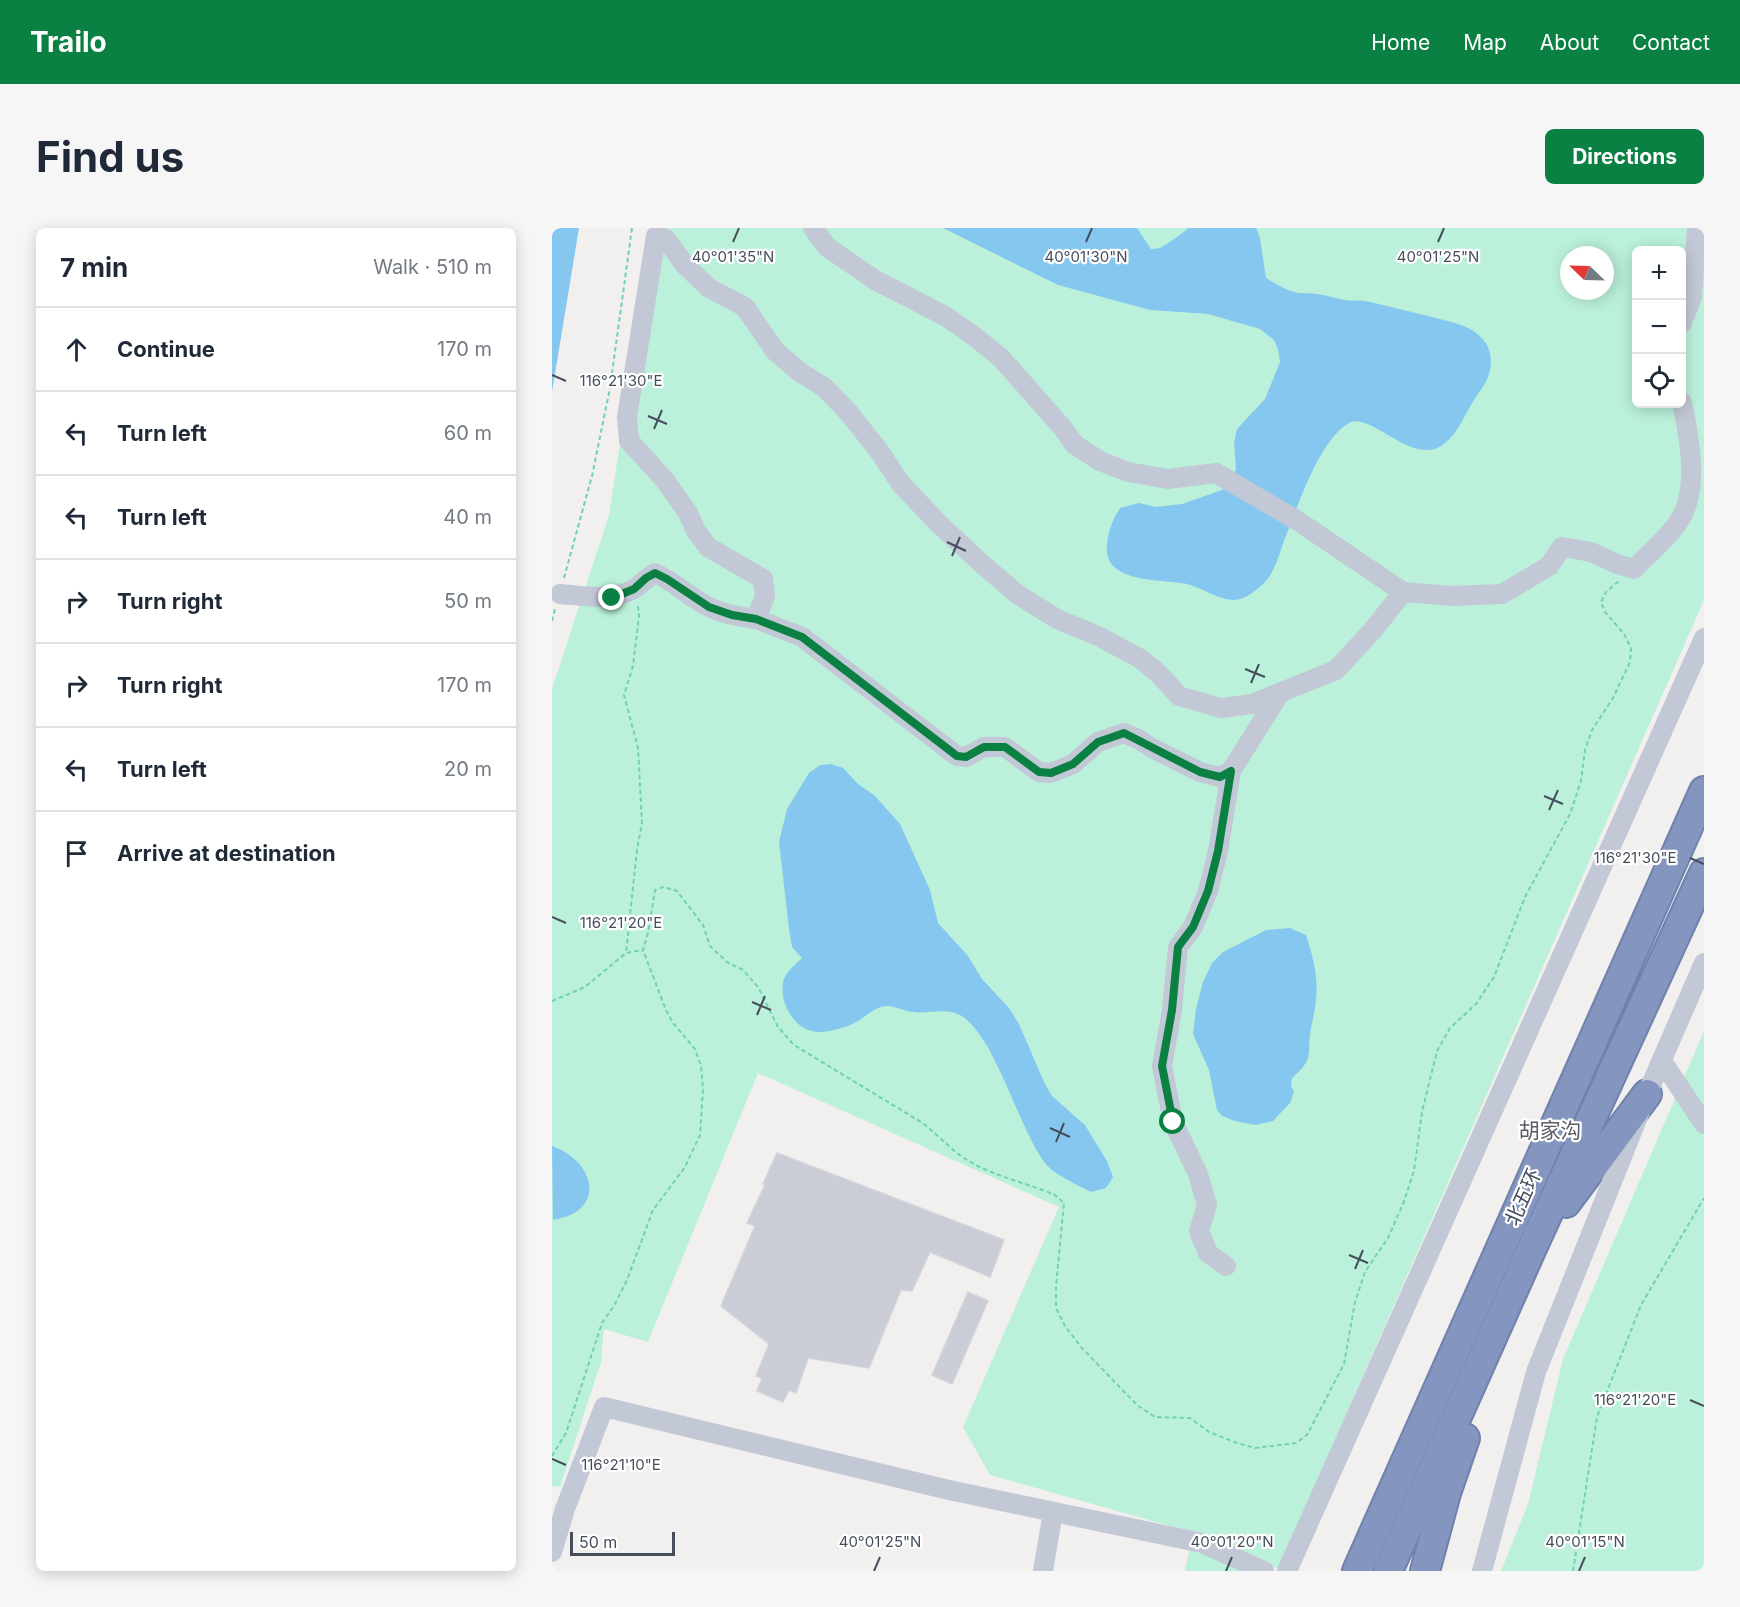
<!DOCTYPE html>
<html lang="en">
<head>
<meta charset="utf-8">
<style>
	body { margin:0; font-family:Inter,"Noto Sans SC",sans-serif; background:#f6f6f7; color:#1f2937 }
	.controls { position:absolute; right:18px; top:18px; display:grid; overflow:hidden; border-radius:9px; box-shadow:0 3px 15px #0003 }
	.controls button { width:54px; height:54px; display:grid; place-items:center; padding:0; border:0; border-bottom:2px solid #e0e1e3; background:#fff; color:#1f2937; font:30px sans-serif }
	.compass { position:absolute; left:1008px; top:18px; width:54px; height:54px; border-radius:50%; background:#fff; box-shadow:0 3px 15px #0003; rotate:293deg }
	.scale { position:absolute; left:18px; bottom:15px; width:105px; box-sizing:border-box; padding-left:6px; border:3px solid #464e5d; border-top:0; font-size:16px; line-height:21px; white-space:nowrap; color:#464e5d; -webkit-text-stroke:4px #fff; paint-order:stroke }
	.stop { position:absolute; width:18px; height:18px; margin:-14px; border:4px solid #0b8043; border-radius:50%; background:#fff }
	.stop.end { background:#0b8043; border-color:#fff; box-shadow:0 2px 6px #0008 }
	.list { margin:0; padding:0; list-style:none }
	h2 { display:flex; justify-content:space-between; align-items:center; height:78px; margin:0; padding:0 24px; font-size:26px }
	h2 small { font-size:20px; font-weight:400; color:#747a83 }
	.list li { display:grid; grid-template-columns:39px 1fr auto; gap:18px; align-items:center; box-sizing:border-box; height:84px; padding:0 24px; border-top:2px solid #e0e1e3 }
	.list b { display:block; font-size:22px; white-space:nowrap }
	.list em { font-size:20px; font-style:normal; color:#747a83 }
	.icon { flex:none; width:33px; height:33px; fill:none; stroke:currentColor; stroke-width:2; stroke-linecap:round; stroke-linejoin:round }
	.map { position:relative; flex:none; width:1152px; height:1343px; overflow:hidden; border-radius:9px }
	header { display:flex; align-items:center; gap:36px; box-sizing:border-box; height:84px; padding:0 30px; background:#0b8043; color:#fff }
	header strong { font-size:28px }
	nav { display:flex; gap:33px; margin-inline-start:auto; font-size:21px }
	.intro { display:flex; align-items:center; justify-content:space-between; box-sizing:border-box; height:144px; padding:0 36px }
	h1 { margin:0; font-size:42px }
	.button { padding:15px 27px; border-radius:9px; background:#0b8043; color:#fff; font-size:21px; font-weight:700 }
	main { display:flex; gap:36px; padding:0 36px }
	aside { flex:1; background:#fff; border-radius:9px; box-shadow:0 3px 15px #0003 }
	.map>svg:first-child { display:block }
	.green { fill:#bbf1da; fill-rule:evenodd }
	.water { fill:#86c7f0 }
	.building { fill:#cacdd5; stroke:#d2d3db; stroke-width:1.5 }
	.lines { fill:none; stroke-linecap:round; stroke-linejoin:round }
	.highway-casing { stroke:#6f81ac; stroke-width:32 }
	.path { stroke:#71d1b3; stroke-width:2; stroke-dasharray:4.5 3; stroke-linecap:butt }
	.minor { stroke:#c2c8d5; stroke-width:20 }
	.highway { stroke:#8496c0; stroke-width:28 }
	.route { stroke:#0b8043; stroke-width:8 }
	.ticks { fill:none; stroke:#464e5d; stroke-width:2 }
	.labels { text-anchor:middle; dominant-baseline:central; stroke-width:4.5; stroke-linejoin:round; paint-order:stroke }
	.street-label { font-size:20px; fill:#464e5d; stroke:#fff }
	.neighbourhood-label { font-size:21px; fill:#5b5d64; stroke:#fff }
	.ticks-label { font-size:15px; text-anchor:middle; fill:#464e5d; stroke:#fff; stroke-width:4.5; stroke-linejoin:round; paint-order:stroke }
</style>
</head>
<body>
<header>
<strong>Trailo</strong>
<nav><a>Home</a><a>Map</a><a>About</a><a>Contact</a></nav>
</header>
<div class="intro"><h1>Find us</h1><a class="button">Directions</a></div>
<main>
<aside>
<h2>7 min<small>Walk · 510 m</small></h2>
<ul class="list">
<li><svg class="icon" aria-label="ahead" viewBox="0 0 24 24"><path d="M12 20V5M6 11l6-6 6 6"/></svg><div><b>Continue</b></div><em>170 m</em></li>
<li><svg class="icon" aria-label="left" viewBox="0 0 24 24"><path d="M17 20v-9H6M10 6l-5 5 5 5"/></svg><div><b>Turn left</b></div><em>60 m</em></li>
<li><svg class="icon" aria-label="left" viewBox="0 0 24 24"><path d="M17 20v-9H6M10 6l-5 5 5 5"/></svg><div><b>Turn left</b></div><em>40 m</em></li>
<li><svg class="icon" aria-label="right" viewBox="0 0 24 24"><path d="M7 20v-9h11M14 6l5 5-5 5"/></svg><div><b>Turn right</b></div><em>50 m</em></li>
<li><svg class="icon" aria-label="right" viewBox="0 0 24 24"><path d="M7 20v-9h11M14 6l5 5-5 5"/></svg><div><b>Turn right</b></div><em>170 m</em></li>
<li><svg class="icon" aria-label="left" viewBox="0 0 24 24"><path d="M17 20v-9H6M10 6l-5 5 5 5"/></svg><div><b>Turn left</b></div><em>20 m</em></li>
<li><svg class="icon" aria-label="arrive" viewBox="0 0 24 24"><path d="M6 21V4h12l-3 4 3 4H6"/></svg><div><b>Arrive at destination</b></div></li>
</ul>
</aside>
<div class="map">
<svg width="1152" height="1343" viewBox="0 0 1152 1343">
	<rect width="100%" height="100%" fill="#f2efef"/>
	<path class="green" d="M101 0H1152V372L726 1341 664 1311 438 1247 411 1199 507 979 206 845 96 1114 52 1101 49 1134 8 1259 0 1258V461L57 287ZM1084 22H1130V176H1084ZM1017 27H1053V63H1017Z
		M1152 803V1343H949L976 1276 1011 1131Z
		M638 1319 699 1343H633Z"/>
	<path class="water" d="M0 0H27L0 164Z
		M391 0H585L599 21C601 21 609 20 610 19 614 17 634 3 636 0H704L708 10 714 50C723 56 737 64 747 65 753 65 759 65 765 66 774 67 783 70 792 72 799 73 807 72 814 73 837 78 858 84 880 89 901 95 923 97 935 117 943 133 938 150 928 163 914 181 908 206 889 218 859 237 818 183 797 195 766 213 745 281 732 313 727 327 723 343 713 354 706 361 693 372 682 372 667 372 650 360 635 356 611 351 551 356 555 318 556 303 560 293 568 280L587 275 604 279 630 276 670 262 678 254 684 241 682 215 685 201 713 171 728 134 726 121 722 112 708 101 656 86 598 82 506 57Z
		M279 536 291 540 306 556 323 568 348 596 378 662 386 695 416 728 430 751 457 780 467 796 492 854 500 868 533 897 555 933 561 949 554 960 539 964C526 957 501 946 493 935 466 900 442 803 406 786 393 780 376 786 361 784 352 783 343 778 334 778 323 779 316 787 306 793 296 799 279 804 267 804 242 804 225 772 232 751 235 743 244 736 250 730L240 719 237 701 227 614 235 581 257 545 268 537Z
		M738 700 754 707C766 744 768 762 759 800 754 827 764 829 740 850L739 858 742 864 738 875 721 893 703 897 683 893 670 888 665 882 657 842 641 806 644 781 651 754 660 735 671 724 714 702Z
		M0 918C43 933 56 983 1 992Z"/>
	<path class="building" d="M225 925 452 1012 438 1049 378 1024 360 1063 349 1062 317 1140 256 1130 244 1165 237 1162 231 1174 205 1163 210 1150 204 1148 217 1116 169 1078 203 998 195 995 213 957 211 956Z
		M416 1064 436 1073 400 1156 380 1147Z"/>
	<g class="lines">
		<defs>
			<path id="highway" d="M1014 975 1095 866
				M805 1343 1152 563
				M836 1343 980 1020 1152 645
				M873 1343 894 1265 913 1210"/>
		</defs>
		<use href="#highway" class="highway-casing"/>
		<path class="path" d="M12 350 40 248 58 160 80 0
			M86 378 87 388 81 438 72 467 86 520 90 595 85 622 74 725 91 722 96 705 103 662 111 659 125 663 151 697 158 718 175 734 191 742 206 759 226 799 242 817 369 894C384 905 396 919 412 930 439 948 473 954 503 967L512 975 504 1058V1080L513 1098 529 1119 585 1177 603 1189 638 1190 657 1204 685 1215 703 1220 744 1215 755 1207 792 1136 803 1074 813 1044 836 1010 851 976 862 943 870 884 885 823 898 800 924 776 942 749 973 669 1018 586 1029 553 1033 522 1040 502 1061 470 1078 434 1079 420 1072 406 1053 384 1049 374 1054 364 1067 353
			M0 393 3 381
			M0 773 33 759 74 725
			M0 1228 14 1205 50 1095 62 1078 75 1052 101 982 133 939 148 907 151 861 149 838 143 821 121 795 114 782 91 722
			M1021 1343 1045 1189 1089 1077 1152 970"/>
		<path class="minor" d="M261 0 275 19 323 52 393 88 422 108 449 130 510 199 523 217 548 233 576 244 616 251 664 245 746 293 851 364 899 368 950 366 997 338 1010 319 1039 324 1065 336 1082 341C1095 327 1117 309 1127 293 1148 262 1137 208 1130 174
			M1130 95 1140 69 1145 0
			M8 366C33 368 57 373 80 362 88 358 94 350 103 345 123 354 138 370 157 379 171 386 188 389 204 391L213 368 211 351 156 319 144 303 136 285 112 251 77 213 75 189 104 8 114 11 133 37 157 60 193 79 223 123 249 145 272 159 297 185 327 223 349 256 388 297 429 335 465 366 505 391 546 408 589 431 607 446 627 468 669 480 700 476 784 442 821 402 851 364
			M204 391 250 409 405 528 414 529 432 519H453L487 544 499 545 521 536 546 514 572 505 588 512 600 520 648 544 668 549 679 543 728 465
			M1110 833 1152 896
			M674 1038 656 1025 647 1003 655 977 646 946 621 894 610 838 620 782 626 719 641 699 656 663 666 623 679 543
			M0 1324 13 1281 52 1179 397 1262 650 1315 712 1343
			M491 1343 501 1284
			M735 1343 1152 410
			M930 1343 984 1144 1095 866 1152 735"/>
		<use href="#highway" class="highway"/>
	</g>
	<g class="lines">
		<path class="route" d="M60 370 82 361 94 350 103 345 115 351 157 379 180 387 204 391 250 409 405 528 414 529 432 519H453L487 544 499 545 521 536 546 514 572 505 648 544 668 549 679 543 666 623 656 663 641 699 626 719 620 782 610 838 621 894"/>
	</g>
	<path class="ticks" d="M181 14 187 0M534 14 540 0M886 14 892 0M0 147 14 153M96 188 115 196M102 201 110 182M395 314 414 323M400 328 408 309M693 441 713 449M699 455 707 436M992 568 1011 576M997 582 1006 562M1138 630 1152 636M0 689 14 695M200 774 219 782M205 787 213 768M498 900 518 909M504 914 512 895M797 1027 816 1035M803 1041 811 1022M1138 1172 1152 1178M0 1231 14 1237M322 1343 328 1329M674 1343 680 1329M1027 1343 1033 1329"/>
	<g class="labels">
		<g class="street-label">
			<text transform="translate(971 969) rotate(-66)">北五环</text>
		</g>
		<g class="neighbourhood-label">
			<text x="998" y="902">胡家沟</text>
		</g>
	</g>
	<g class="ticks-label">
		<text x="181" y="34">40°01'35"N</text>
		<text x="534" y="34">40°01'30"N</text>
		<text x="886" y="34">40°01'25"N</text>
		<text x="69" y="158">116°21'30"E</text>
		<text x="1083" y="635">116°21'30"E</text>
		<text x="69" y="700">116°21'20"E</text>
		<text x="1083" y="1177">116°21'20"E</text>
		<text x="69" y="1242">116°21'10"E</text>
		<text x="328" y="1319">40°01'25"N</text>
		<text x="680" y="1319">40°01'20"N</text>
		<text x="1033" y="1319">40°01'15"N</text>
	</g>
</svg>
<div class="controls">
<button>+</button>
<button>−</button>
<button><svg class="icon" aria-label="locate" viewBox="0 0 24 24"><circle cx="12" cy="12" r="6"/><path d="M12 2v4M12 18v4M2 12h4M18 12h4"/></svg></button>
</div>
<svg class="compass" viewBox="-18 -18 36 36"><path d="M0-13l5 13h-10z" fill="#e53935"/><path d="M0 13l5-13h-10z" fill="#747a83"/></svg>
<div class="scale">50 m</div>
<div class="stop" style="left:621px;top:894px"></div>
<div class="stop end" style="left:60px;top:370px"></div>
</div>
</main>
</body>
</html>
